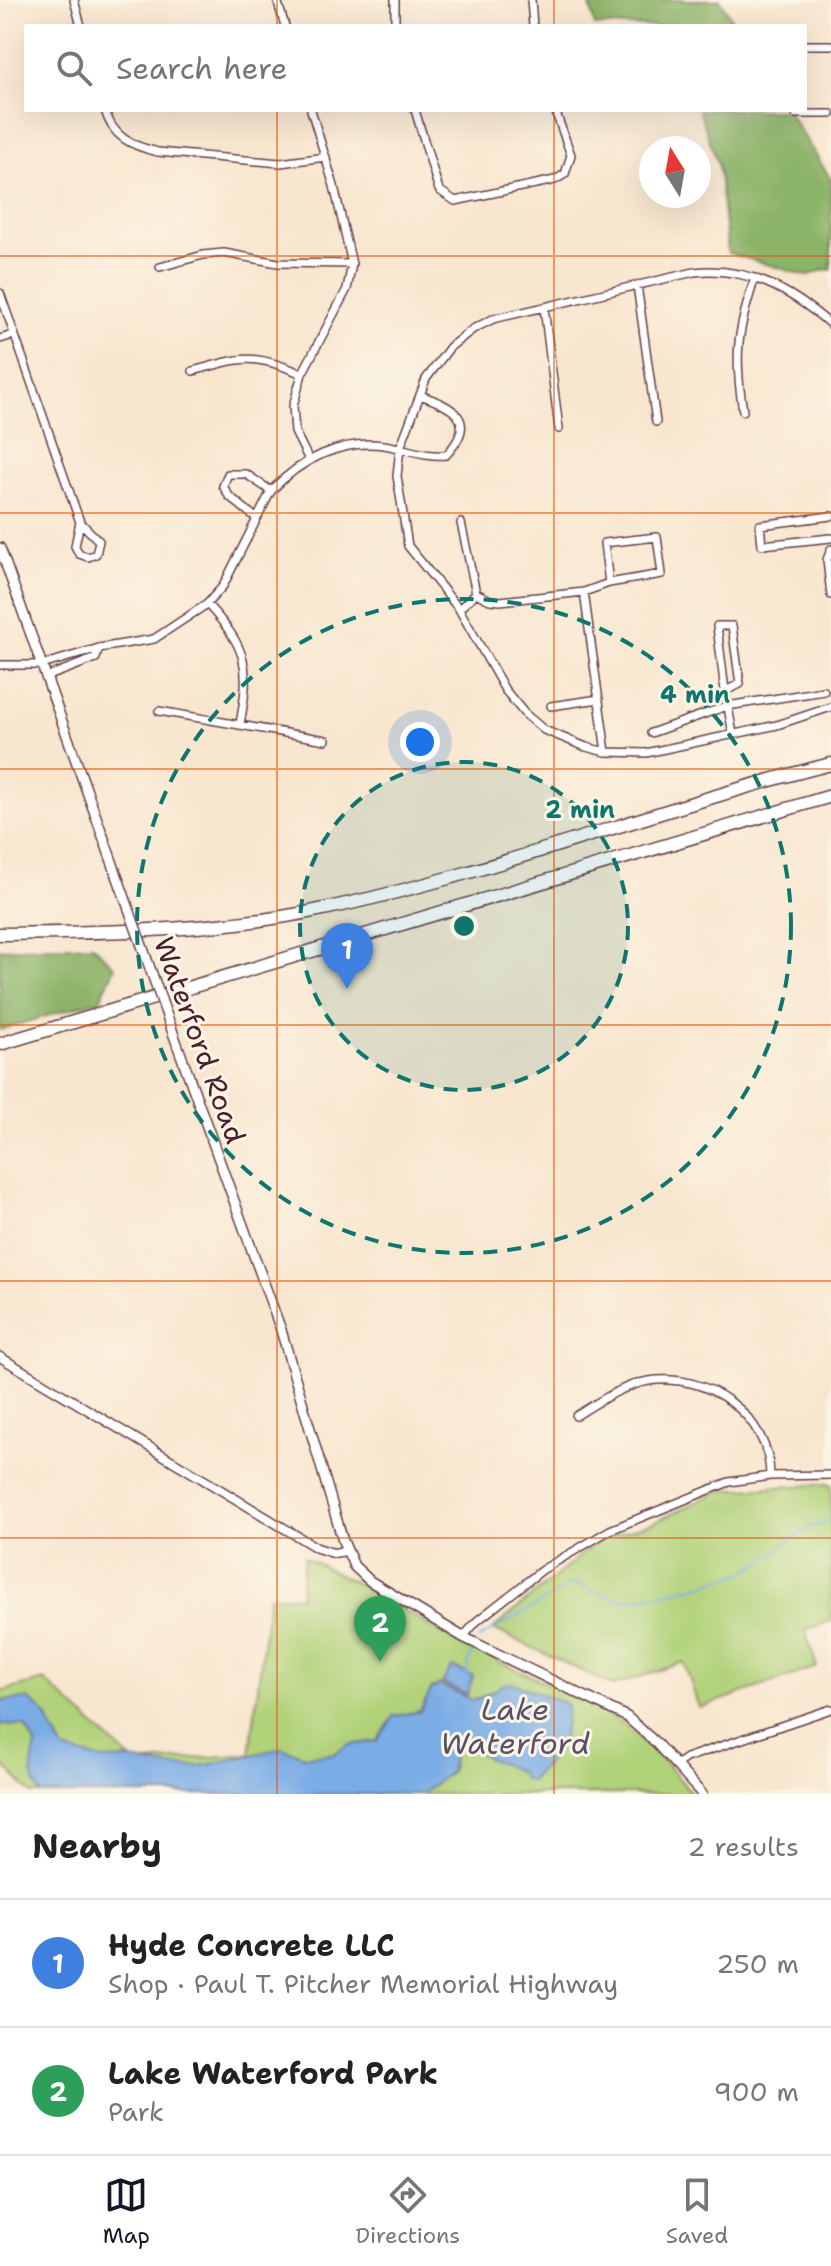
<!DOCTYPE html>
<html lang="en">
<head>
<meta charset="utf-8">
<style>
	body { margin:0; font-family:"Shantell Sans",sans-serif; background:#f2f2f2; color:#222 }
	.compass { position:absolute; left:639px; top:136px; width:72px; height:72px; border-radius:50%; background:#fff; box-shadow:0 8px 32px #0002; rotate:349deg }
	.you { position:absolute; left:420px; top:742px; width:28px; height:28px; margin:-20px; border:6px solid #fff; border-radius:50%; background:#1a73e8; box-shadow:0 0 0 12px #1a73e833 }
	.badge { display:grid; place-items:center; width:52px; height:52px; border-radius:50%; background:#111827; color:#fff; font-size:26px; font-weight:700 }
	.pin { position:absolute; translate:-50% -66px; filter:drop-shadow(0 2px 4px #0008) }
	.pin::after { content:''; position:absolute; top:42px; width:28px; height:24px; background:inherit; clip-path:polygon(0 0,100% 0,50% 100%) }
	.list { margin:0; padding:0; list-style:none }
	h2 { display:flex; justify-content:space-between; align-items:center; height:104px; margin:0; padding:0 32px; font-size:34px }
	h2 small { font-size:26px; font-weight:400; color:#767676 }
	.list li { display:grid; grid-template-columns:52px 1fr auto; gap:24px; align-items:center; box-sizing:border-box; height:128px; padding:0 32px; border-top:2px solid #e0e0e0 }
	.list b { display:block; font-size:30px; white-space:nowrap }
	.list p { margin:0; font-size:26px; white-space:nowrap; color:#767676 }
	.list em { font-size:26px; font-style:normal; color:#767676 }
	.icon { flex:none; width:44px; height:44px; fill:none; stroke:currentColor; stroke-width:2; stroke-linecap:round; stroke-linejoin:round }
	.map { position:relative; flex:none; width:831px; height:1794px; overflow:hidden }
	.search { position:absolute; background:#fff; box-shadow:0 8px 32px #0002; left:24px; right:24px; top:24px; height:88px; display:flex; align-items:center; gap:20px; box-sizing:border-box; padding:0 28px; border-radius:0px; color:#767676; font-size:30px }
	.sheet { height:360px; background:#fff }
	nav { display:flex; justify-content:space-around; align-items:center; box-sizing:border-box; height:112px; border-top:2px solid #e0e0e0; background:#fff; font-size:22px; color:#767676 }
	nav a { display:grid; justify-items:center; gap:4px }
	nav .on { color:#111827 }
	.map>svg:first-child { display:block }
	.green { fill:#b1d279; stroke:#7e7852; stroke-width:2 }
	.forest { fill:#8cb469; stroke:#6b6a4a; stroke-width:2 }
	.water { fill:#7aace6; stroke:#626688; stroke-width:2 }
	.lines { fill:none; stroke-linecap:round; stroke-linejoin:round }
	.stream { stroke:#7aace6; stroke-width:2 }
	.minor-casing { stroke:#643d44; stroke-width:10 }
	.tertiary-casing { stroke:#643d44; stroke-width:11 }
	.secondary-casing { stroke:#643d44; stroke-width:12 }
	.motorway-casing { stroke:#643d44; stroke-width:15 }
	.minor { stroke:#fff; stroke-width:7 }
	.tertiary { stroke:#fff; stroke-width:8 }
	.secondary { stroke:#fff; stroke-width:9 }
	.motorway { stroke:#fff; stroke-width:12 }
	.secondary-bridge-casing { stroke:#643d44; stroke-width:12; stroke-linecap:butt }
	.secondary-bridge { stroke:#fff; stroke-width:9 }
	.grid { fill:none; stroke:#e0560e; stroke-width:2; stroke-opacity:0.55 }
	.ring { fill:none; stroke:#0f766e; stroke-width:4; stroke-dasharray:14 10 }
	.labels { text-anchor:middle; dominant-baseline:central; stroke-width:6; stroke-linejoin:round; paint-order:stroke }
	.street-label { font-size:28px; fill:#4a1f2b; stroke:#fcf5e5 }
	.water-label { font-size:30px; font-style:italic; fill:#5b506c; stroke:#fcf5e5 }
	.centre { fill:#0f766e; stroke:#fcf5e5; stroke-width:4 }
	.ring-label { font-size:24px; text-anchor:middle; font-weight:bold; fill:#0f766e; stroke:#fcf5e5; stroke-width:6; stroke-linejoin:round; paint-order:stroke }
</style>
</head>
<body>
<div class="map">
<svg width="831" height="1794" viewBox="0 0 831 1794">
	<rect width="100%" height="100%" fill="#fcf5e5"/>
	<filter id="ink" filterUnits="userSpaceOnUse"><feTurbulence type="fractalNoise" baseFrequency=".0125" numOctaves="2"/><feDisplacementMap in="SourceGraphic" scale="16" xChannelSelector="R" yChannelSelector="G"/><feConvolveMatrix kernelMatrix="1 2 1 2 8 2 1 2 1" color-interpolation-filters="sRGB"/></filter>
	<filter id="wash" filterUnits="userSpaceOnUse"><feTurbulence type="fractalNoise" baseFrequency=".006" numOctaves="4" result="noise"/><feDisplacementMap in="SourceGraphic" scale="32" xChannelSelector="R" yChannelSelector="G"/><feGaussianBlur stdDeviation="1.8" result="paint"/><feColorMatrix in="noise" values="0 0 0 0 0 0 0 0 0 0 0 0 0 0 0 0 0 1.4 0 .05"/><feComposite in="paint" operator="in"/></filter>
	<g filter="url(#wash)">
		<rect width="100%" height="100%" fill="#f8e6cf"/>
		<path class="green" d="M831 1484V1621L805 1630 817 1667 699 1708 684 1662 613 1686 493 1629 599 1540 657 1521 722 1490Z
			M304 1557 374 1592 458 1643 586 1701 625 1725 667 1764 692 1794H32L0 1762V1692L44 1680 135 1763 250 1754 269 1595 300 1597Z"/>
		<path class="forest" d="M589 0H720L736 26H595Z
			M699 110H787L831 179V270L826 269 807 276 728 253 718 165Z
			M93 945 115 967 100 1000 0 1030V949Z"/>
		<path class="water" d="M452 1667 473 1676 467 1695 442 1683Z
			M513 1683 567 1704C564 1753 560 1747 530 1781L522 1778 520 1772 486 1757 461 1742 455 1747 450 1772 421 1794H41C29 1778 31 1764 36 1746L25 1726 0 1725V1701L28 1699 42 1710 64 1750 104 1760 124 1759 174 1767 202 1766 282 1748 305 1756 334 1754 348 1745 377 1741 394 1716 420 1711 433 1687 436 1688 438 1684 474 1701 505 1684Z"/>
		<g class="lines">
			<path class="stream" d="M478 1639 574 1583 597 1593 627 1600 694 1587 743 1573 776 1552 802 1531 831 1520
				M467 1676 469 1660 474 1648"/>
		</g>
	</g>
	<g filter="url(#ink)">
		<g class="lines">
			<defs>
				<path id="minor" d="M74 0 81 26
					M277 0 285 26
					M531 0 533 26
					M395 26V0
					M805 45H831
					M105 110C112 137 132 146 158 152L280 163 326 157
					M415 110 439 190 455 201 555 180 565 174 571 155 555 110
					M796 114H831
					M160 267 203 255 224 253 278 263 352 264
					M637 285 656 422
					M0 293 80 522 99 541 96 554 88 557 79 554 75 546 80 522
					M544 307 559 429
					M831 325C791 290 747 266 694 272L493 319 473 329 450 347 426 379 400 448 397 476 408 546 459 609 505 690 524 713 544 730 586 747 606 752 646 753 777 725 831 707
					M0 339 13 335
					M193 371C242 357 254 353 302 374
					M743 411C734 355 737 332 755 278
					M309 460 295 432 293 406 302 374 347 289 352 264 334 186 311 110
					M831 516 760 525 762 545 831 538
					M256 518 229 496 223 486 228 474H246L271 491
					M461 523 476 593
					M657 537 662 574 609 583 604 543Z
					M831 549 827 560 831 595
					M584 592 606 752
					M207 604C247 648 251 665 240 724
					M459 609 476 593 490 600 500 601 584 592 609 583
					M717 626H732L740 684 725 691Z
					M0 665H42L99 648 154 639 207 604 223 586 271 491C300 460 341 439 384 445 405 448 425 457 446 455 479 420 454 407 420 395
					M46 677 96 658 99 648
					M725 691 733 734
					M551 706 599 699
					M159 711 326 740
					M651 733 727 706 824 691
					M576 1416C598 1402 623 1385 649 1381 707 1372 770 1415 770 1476
					M463 1637 477 1621 542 1570 610 1530 729 1482 770 1476 831 1475
					M676 1765 686 1758 831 1709"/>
				<path id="tertiary" d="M0 1357 317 1548 333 1553 346 1551"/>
				<path id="secondary" d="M0 548 129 909
					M168 1019 281 1330 343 1541 354 1566 370 1581 463 1637 627 1717 656 1743 702 1794"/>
				<path id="motorway" d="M0 934C107 932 214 932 319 910 493 874 659 807 831 764
					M0 1044 831 796"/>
			</defs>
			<use href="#minor" class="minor-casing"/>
			<use href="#tertiary" class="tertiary-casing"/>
			<use href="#secondary" class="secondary-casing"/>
			<use href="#motorway" class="motorway-casing"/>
			<use href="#minor" class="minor"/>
			<use href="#tertiary" class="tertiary"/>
			<use href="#secondary" class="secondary"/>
			<use href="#motorway" class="motorway"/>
			<defs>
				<path id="secondary-bridge" d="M129 909 168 1019"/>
			</defs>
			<use href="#secondary-bridge" class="secondary-bridge-casing"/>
			<use href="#secondary-bridge" class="secondary-bridge"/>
		</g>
	</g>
	<path class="grid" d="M277 0V26M554 0V26M277 110V1794M554 110V1794M0 256H831M0 513H831M0 769H831M0 1025H831M0 1281H831M0 1538H831"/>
	<circle cx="464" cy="926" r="164" fill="#0f766e" fill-opacity=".12"/>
	<g class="ring">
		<circle cx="464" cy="926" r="164"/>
		<circle cx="464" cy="926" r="327"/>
	</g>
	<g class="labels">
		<g class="street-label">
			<text transform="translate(200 1040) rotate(70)">Waterford Road</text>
		</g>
		<g class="water-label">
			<text x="515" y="1709">Lake<tspan x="515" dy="34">Waterford</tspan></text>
		</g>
	</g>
	<circle cx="464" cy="926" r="12" class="centre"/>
	<g class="ring-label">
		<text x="695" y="703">4 min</text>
		<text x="580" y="818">2 min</text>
	</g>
</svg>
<svg class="compass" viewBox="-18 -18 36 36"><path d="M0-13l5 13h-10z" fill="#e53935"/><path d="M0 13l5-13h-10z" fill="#767676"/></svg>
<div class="you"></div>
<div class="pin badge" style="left:347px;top:989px;background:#3f7fe0">1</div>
<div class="pin badge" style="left:380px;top:1662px;background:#2e9e5b">2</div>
<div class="search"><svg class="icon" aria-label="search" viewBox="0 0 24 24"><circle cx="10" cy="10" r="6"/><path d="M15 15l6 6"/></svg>Search here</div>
</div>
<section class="sheet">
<h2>Nearby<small>2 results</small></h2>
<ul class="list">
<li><span class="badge" style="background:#3f7fe0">1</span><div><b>Hyde Concrete LLC</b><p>Shop · Paul T. Pitcher Memorial Highway</p></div><em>250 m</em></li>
<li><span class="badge" style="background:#2e9e5b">2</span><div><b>Lake Waterford Park</b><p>Park</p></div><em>900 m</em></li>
</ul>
</section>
<nav>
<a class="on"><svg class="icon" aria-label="map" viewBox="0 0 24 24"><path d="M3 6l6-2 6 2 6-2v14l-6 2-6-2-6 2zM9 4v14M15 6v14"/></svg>Map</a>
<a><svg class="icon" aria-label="directions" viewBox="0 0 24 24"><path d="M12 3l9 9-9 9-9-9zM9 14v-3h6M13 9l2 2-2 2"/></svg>Directions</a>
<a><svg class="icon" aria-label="saved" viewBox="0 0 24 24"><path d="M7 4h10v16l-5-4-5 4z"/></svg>Saved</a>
</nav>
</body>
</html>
